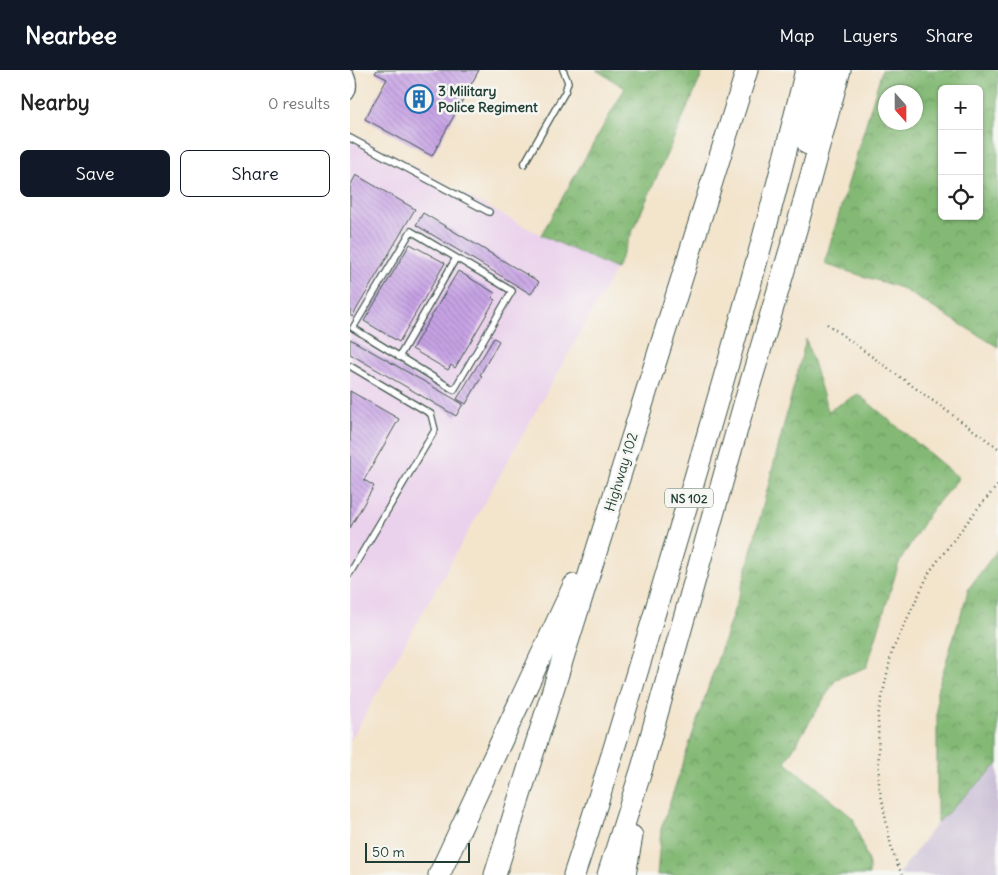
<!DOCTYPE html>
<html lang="en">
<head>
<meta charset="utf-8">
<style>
	body { margin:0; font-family:Delius,sans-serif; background:#f2f2f2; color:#222 }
	.controls { position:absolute; right:15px; top:15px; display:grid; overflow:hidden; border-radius:8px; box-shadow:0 1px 4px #0004 }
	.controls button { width:45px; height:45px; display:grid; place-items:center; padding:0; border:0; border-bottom:1px solid #e0e0e0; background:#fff; color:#222; font:25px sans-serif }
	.compass { position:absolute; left:528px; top:15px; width:45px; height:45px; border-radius:50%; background:#fff; box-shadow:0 1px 4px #0004; rotate:159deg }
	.scale { position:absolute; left:15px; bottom:12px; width:105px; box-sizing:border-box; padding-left:5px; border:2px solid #1f3d34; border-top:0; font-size:14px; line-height:18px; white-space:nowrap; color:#1f3d34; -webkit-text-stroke:4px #f6f6f2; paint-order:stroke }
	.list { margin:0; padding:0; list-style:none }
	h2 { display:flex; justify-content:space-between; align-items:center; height:65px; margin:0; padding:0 20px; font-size:21px }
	h2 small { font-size:16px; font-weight:400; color:#767676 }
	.actions { display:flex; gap:10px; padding:15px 20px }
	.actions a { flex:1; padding:11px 0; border:1px solid #111827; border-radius:8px; text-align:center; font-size:18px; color:#111827 }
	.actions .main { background:#111827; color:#fff }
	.icon { flex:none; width:28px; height:28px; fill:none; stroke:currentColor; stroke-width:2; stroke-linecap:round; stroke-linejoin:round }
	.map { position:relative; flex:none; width:648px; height:805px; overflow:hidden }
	header { display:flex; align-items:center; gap:30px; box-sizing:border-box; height:70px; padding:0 25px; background:#111827; color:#fff }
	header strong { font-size:24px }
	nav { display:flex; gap:28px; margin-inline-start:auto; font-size:18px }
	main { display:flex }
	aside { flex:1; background:#fff }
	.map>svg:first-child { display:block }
	.built { fill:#ead1ec }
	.industrial { fill:#cabfd6 }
	.forest { fill:url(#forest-crowns); stroke:#517b54; fill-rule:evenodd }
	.building { fill:url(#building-back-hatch) }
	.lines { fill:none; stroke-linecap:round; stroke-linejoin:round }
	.lane-casing { stroke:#3f564b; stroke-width:8 }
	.highway-casing { stroke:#3f564b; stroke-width:23 }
	.path { stroke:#3f564b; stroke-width:2.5; stroke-dasharray:1 4; stroke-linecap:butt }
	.lane { stroke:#fff; stroke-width:5.5 }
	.highway { stroke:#fff; stroke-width:21 }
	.labels { text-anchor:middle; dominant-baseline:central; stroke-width:5; stroke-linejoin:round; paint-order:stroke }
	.shield { fill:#f6f6f2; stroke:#60746d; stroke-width:1 }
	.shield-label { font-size:12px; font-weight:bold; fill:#1f3d34 }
	.poi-label { font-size:14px; font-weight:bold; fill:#1f3d34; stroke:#f6f6f2; text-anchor:start }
	.street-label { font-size:14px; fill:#1f3d34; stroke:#f6f6f2 }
</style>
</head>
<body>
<header>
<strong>Nearbee</strong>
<nav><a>Map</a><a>Layers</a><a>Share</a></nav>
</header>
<main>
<aside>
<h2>Nearby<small>0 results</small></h2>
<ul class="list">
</ul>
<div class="actions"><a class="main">Save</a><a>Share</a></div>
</aside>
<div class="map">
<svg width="648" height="805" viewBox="0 0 648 805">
	<defs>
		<pattern id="forest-crowns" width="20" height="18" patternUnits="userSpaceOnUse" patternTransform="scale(1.25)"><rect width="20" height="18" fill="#83b975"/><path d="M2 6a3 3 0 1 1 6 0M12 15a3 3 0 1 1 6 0" fill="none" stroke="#6b9861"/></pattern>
		<pattern id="building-back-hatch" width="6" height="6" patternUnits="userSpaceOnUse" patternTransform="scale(1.25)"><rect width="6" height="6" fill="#c8a3e6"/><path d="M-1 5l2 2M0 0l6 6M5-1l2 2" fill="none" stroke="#a286bb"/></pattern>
	</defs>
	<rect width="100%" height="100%" fill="#f6f6f2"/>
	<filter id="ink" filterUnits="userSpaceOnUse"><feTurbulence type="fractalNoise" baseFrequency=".02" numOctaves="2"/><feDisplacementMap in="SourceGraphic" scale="10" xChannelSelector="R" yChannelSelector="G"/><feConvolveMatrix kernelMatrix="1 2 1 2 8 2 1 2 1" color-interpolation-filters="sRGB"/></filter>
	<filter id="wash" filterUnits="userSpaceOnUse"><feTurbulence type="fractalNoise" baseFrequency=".0096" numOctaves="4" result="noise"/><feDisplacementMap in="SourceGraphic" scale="20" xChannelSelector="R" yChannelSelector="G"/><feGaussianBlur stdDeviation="1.12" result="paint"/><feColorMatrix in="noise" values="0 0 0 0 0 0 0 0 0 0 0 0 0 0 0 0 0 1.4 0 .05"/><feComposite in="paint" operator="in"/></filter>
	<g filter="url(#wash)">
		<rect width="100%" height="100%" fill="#f3e4cc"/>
		<path class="built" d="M0 62 179 159 266 199 0 671Z"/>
		<path class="industrial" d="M648 694V805H548L587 753Z"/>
		<path class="forest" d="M246 0H354L266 199 191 165 275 18Z
			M532 0H648V277L551 218 474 194ZM592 19H629V146H592ZM566 22V52H536V22Z
			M456 269 478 341 508 324 609 408 579 443 549 493 517 597 486 609 435 692 503 748 519 794V805H307L311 759 393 513Z
			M648 479V694L587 753V621L619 518Z"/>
		<g id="blocks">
			<path class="building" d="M27 0H129L82 86 15 49 37 9 25 3Z
				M6 105 65 139 2 247 0 245V116Z
				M73 143 189 212 181 224 66 155Z
				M60 174 95 193 49 272 14 251Z
				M108 201 145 223 142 228 145 230 105 298 101 295 98 300 62 279Z
				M144 268 149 271 130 305 132 306 116 334 107 329Z
				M0 269 113 334 106 346 0 284Z
				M0 321 49 349 14 410 24 416 0 458Z"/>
		</g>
	</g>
	<g filter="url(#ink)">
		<use href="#blocks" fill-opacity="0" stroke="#3f564b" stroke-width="1"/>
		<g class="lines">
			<defs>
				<path id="lane" d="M0 3C4 11 5 18 0 26
					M0 68 139 142
					M174 94 215 22 218 12 213 0
					M61 161 162 221 104 320 3 258Z
					M49 287 106 188
					M0 296 81 344 85 360 0 503"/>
				<path id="highway" d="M458 74 473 0
					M89 805 224 515
					M145 805 397 0
					M224 805C258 702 288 599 319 495 368 331 416 166 456 0
					M258 805 292 698 393 338 446 160 490 0
					M275 805 282 766"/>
			</defs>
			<use href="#lane" class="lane-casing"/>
			<use href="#highway" class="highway-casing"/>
			<path class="path" d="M477 254 648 378
				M552 805 542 781 529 715 528 646 542 581 580 501 628 438 648 415"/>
			<use href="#lane" class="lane"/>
			<use href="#highway" class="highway"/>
		</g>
	</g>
	<defs>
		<symbol id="building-ring" viewBox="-11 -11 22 22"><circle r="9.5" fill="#f6f6f2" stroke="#1f6fb2" stroke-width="1.5"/><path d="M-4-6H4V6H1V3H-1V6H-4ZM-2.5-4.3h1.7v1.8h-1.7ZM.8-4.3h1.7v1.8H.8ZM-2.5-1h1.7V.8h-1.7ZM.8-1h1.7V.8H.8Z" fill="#1f6fb2"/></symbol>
	</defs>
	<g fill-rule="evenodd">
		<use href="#building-ring" x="53" y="13" width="32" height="32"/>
	</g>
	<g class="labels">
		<rect class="shield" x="315" y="418.5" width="48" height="19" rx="4"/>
		<g class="shield-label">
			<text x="339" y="428">NS 102</text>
		</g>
		<g class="poi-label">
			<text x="88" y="21">3 Military<tspan x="88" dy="16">Police Regiment</tspan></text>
		</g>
		<g class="street-label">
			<text transform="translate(271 402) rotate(-73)">Highway 102</text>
		</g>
	</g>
</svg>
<div class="controls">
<button>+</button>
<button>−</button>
<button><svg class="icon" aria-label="locate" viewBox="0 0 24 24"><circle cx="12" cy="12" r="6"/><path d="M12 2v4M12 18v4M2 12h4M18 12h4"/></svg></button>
</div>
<svg class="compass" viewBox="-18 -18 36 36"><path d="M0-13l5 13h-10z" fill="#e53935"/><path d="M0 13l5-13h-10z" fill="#767676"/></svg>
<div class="scale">50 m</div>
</div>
</main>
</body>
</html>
